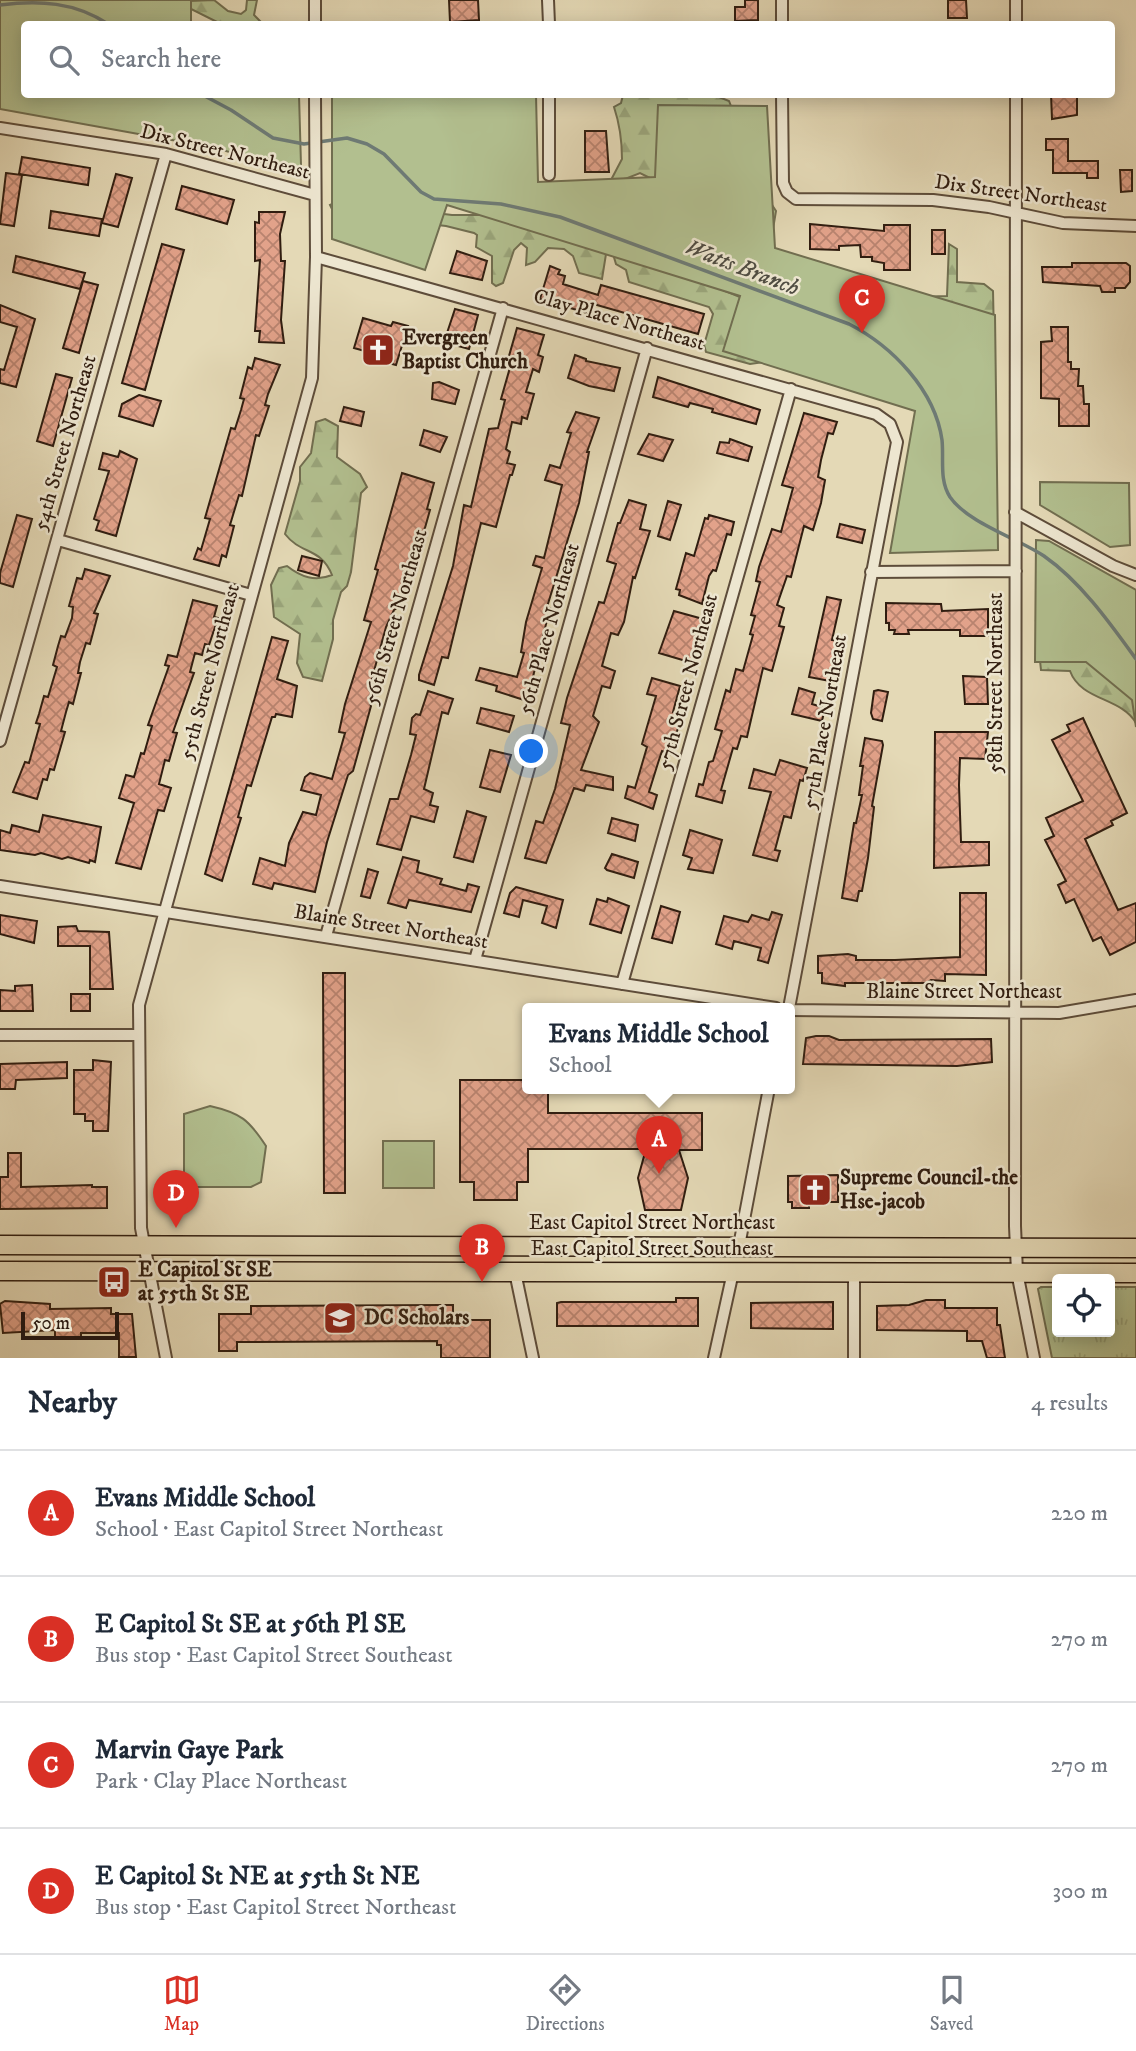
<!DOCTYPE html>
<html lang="en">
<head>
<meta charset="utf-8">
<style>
	body { margin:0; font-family:"IM FELL DW Pica",serif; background:#f6f6f7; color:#1f2937 }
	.controls { position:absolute; right:21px; bottom:21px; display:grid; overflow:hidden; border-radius:7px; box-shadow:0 4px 18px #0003 }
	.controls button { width:63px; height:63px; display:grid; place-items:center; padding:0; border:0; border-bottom:2px solid #e0e1e3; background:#fff; color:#1f2937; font:35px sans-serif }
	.scale { position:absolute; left:21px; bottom:18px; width:98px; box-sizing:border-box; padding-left:7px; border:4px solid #301d10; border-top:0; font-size:19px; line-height:24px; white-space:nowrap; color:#301d10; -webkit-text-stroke:5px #ede6d0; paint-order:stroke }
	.you { position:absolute; left:532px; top:752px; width:24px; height:24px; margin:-18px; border:5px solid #fff; border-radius:50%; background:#1a73e8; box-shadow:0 0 0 10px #1a73e833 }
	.badge { display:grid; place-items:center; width:46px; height:46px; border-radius:50%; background:#d93025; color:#fff; font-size:23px; font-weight:700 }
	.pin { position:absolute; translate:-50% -58px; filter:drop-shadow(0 2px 4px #0008) }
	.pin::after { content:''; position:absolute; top:37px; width:24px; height:21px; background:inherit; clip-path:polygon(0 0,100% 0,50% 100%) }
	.popup { position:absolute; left:522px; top:1003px; width:273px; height:91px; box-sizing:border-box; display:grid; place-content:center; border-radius:7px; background:#fff; filter:drop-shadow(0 2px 5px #0005); font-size:23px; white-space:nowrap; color:#747a83 }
	.popup b { font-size:26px; color:#1f2937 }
	.popup::after { content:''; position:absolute; left:50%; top:100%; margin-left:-14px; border:14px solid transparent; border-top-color:#fff }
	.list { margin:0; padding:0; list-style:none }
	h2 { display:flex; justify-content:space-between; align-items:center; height:91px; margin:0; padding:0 28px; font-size:30px }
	h2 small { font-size:23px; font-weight:400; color:#747a83 }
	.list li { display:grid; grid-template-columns:46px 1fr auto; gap:21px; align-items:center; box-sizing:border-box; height:126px; padding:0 28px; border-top:2px solid #e0e1e3 }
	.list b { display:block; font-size:26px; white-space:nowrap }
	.list p { margin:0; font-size:23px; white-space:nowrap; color:#747a83 }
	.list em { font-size:23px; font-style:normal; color:#747a83 }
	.icon { flex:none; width:38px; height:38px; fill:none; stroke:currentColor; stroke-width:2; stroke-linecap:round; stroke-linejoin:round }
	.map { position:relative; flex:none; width:1136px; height:1358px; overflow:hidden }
	.search { position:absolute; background:#fff; box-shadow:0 4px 18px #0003; left:21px; right:21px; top:21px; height:77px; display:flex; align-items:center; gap:18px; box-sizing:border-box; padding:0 24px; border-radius:7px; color:#747a83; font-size:26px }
	.sheet { height:595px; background:#fff }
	nav { display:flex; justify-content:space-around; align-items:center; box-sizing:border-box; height:98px; border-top:2px solid #e0e1e3; background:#fff; font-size:19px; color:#747a83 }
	nav a { display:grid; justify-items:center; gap:4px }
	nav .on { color:#d93025 }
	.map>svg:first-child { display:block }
	.grass { fill:url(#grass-tufts); stroke:#716e50; stroke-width:2 }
	.forest { fill:url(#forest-firs); stroke:#716e50; stroke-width:2 }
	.green { fill:#b2bf8f; stroke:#716e50; stroke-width:2 }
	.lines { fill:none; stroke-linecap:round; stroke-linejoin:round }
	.stream { stroke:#6e7a74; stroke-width:3.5 }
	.building { fill:url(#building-cross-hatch); stroke:#301d10; stroke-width:2 }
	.street-casing { stroke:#5d4c3a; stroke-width:14 }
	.primary-casing { stroke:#301d10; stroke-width:21 }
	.street { stroke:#ede6d0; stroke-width:10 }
	.primary { stroke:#e4d9b6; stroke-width:18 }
	.labels { text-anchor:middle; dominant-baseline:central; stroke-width:5; stroke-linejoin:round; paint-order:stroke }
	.street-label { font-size:21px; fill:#301d10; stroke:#ede6d0 }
	.poi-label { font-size:21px; font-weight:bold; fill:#301d10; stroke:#ede6d0; text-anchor:start }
	.water-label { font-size:23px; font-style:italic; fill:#4f4c42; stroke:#ede6d0 }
</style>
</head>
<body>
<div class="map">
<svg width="1136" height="1358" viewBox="0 0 1136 1358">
	<defs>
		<pattern id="grass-tufts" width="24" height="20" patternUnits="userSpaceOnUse" patternTransform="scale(1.75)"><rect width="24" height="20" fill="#b2bf8f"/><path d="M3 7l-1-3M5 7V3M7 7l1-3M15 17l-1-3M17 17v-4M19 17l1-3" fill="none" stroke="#99a47a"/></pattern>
		<pattern id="forest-firs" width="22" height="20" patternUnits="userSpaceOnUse" patternTransform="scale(1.75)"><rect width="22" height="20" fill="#b2bf8f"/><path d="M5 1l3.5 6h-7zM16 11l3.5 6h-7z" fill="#99a47a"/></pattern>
		<pattern id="building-cross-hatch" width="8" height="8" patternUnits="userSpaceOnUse" patternTransform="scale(1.75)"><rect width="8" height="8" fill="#e2a28a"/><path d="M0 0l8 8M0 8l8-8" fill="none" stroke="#b8836f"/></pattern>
	</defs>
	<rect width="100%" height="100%" fill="#e4d9b6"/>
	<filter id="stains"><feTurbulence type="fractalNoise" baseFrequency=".00286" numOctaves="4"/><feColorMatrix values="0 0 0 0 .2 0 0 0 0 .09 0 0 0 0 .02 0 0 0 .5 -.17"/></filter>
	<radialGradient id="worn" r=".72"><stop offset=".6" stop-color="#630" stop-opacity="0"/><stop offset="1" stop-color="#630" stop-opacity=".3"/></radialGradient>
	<path class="grass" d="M1041 1287H1057V1332H1110V1287H1136V1358H1052L1038 1289Z"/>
	<path class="forest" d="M214 0 228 11 241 14 246 10 247 0H257L254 15 263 24H221L187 7 189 1Z
		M623 95H714L729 101 766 196 776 211 773 229 673 165 652 179 640 173 620 181 611 180 622 159C622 141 620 125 614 107L621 103Z
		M338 201 452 215H500L671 269 740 297 770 361 750 364 706 352 704 345 713 314 709 307 629 282 626 270 616 264 613 254H606L602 279 579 273 573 256 564 249 548 248 535 262 526 265 527 248 521 243 514 250 503 283 496 286 492 283V256L476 247 477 235 474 233 446 226 334 213 330 205Z
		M949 244 957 249V282L984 284 993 291 994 337 913 297 947 296Z
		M325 419 338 426 337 457 360 474 367 487 361 493 351 572 347 586 341 592 333 620V639L322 681 303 677 297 663 300 634 274 617 271 585 279 568 287 566C301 577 315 582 332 575 321 547 301 555 285 534L300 481V467L311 453 316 422Z
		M1036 622 1136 676V723C1121 697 1081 701 1070 671L1041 670Z"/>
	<path class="green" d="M0 0H191V24H194H24V94L299 95 301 165 296 172 216 148 0 109Z
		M332 95H536L538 182 655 177 658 105 767 106 775 248 995 315 998 550 890 553 915 411 723 351 740 296 447 205 425 270 332 239Z
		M1040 482 1129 483 1130 545 1110 547 1040 505Z
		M1036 540 1049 541 1136 590V727L1132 700 1086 662H1035Z
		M210 1106C241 1113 249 1120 266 1146L261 1182 251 1187H184V1114Z
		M383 1141H434V1188H383Z"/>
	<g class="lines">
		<path class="stream" d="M0 5C39 0 75 2 108 24
			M201 94 231 110 273 138 304 144 347 138 367 144 384 154 421 192 434 199 501 204 560 217 849 324C892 346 935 390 942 440 944 459 939 480 950 497 968 523 1017 538 1044 556 1081 582 1110 623 1136 659"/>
	</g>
	<path class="building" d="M449 0H478L479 20 450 22Z
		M745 0H758V20L735 21V7H745Z
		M948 0H966L967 18H948Z
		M1051 94H1077V115L1052 119Z
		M585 131H606L609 172H585Z
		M1046 139H1068V161H1098V178H1087V173H1053V150H1046Z
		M22 157 90 168 88 185 19 174Z
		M1120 170H1132V191L1121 192Z
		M6 173 22 175 14 226 0 224Z
		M116 174 132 178 118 227 102 223Z
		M182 186 234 200 227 224 176 209Z
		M51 211 102 219 99 236 49 228Z
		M259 212H285L280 234 281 261H285L281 320 284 343 259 342 260 331H255L260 260 255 261V222L259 223Z
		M810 224 884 231V225H910V270H884V263L872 261V257H861L860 245 839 246V250L810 249Z
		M932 230H945V254H932Z
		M162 244 184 250 145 390 122 383Z
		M457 251 487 261 482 280 450 273Z
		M16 256 85 273 80 289 13 272Z
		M1072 263H1126L1130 266V282L1125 288H1115V292H1102L1100 286 1043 282 1042 267H1072Z
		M550 266 560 270 558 274 565 276 563 284 598 295 601 285 704 314 698 334 590 303 587 313 540 299Z
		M83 281 98 285 79 353 63 348Z
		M0 305 35 319 16 387 0 383V369L4 370 17 327 0 322Z
		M455 309 478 315 469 349 444 342Z
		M363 318 391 326 393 322 408 326 396 365 381 361 383 356 354 348Z
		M1051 327H1068V362H1071V369H1079L1078 386H1083L1084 404H1089V426H1059V399L1041 398V342L1052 341Z
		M517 328 544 335 538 355 543 357 539 372 533 369 526 392 534 394 527 419 522 417 521 424 512 422 506 449 510 452 507 463 515 465 512 475H510L496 527 481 523 448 658 442 657 434 685 419 680V675L453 566 464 505 471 507 489 429 498 428 505 400 501 399 511 364 507 363Z
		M575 355 586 359V361L620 368 614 391 589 386 568 378Z
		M255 358 280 365 268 394 265 405 269 406 259 436 256 435 242 496 239 495 230 525 234 526 226 557 222 555 219 566 194 559 198 548 201 550 210 519 205 518 231 428 235 429 241 410 244 399 240 398 248 367 252 369Z
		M56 374 72 378 53 446 37 441Z
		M658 377 760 410 756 424 712 412 713 409 690 403 688 407 653 397Z
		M439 382 459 390 455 404 432 399 433 383Z
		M139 395 161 401 153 426 119 416 122 404Z
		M344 407 364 412 361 426 340 421Z
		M576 412 599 418 587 452H589L579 503 547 607 550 608 527 701 496 691 497 686 476 680 480 668 517 677 524 653 521 652 526 622 542 568 533 565 536 556 544 558 562 485 545 480 550 465 560 468 571 433 567 432Z
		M804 413 837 422 833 434 828 433 821 460 818 477 825 480 821 503 813 530 804 526 791 577 787 576 777 605 784 608 779 626 784 627 772 671 763 668 747 737 741 736 737 749 733 748 721 790 725 791 722 803 696 796 699 784 703 785 709 762 713 761 722 731 715 729 726 690 730 692 736 669 743 671 753 635 750 634 755 616 751 615 760 582 756 581 759 567 772 529 781 532 793 488 782 485Z
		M424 430 447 437 440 452 420 445Z
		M649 434 673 440 663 461 638 454Z
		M730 439 752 447 748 461 717 453 720 442 729 443Z
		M120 451 137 459 116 536 96 530 99 521 94 519 109 471 99 469 103 453 118 457Z
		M402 473 434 483 427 509 430 510 416 560 411 559 400 606 394 610 386 627 371 682 374 683 369 700 371 706 353 771 348 775 327 842 315 892 274 883 272 889 253 884 260 858 285 866 289 843 303 812 316 815 321 795 301 790 305 777 310 773 332 779 345 733 339 732 345 704 371 622 364 620 378 570 375 569Z
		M629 500 646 505 640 529 650 531 635 578 633 577 624 622 618 635 611 633 602 666 615 671 610 688 602 686 593 716 599 722 581 770 613 777V790L586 785 584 791 574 788 546 863 525 858 536 821 543 823 555 789 570 725 561 723 567 698 599 602 604 603 616 564 607 561 618 523H620Z
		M668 501 681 505 670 540 658 536Z
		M17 515 32 519 13 587 0 583V573Z
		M709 515 734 522 731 535 727 534 716 571 713 570 709 576 702 604 679 595 680 590 676 589 686 553 694 556 705 518 708 519Z
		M840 524 865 530 862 543 837 537Z
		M302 556 322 561 319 576 298 570Z
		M85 569 110 576 94 613 98 614 90 644 86 643 80 662 78 673H81L73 704 69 702 66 712 61 731 65 732 54 770 50 769 47 780 43 779 37 799 13 792 25 762 29 763 40 724 36 723 39 714 44 696 48 697 57 667 53 665 58 646 61 636 65 637 72 618 73 607 69 606 77 578 82 579Z
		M827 597 841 600 832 640 837 641 830 681 809 677Z
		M193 600 217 606 214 617 218 618 209 645 205 644 202 655 195 653 190 672 194 673 173 732 177 733 169 761 165 760 159 784 171 788 164 811 158 810 141 869 116 863 134 803 119 798 126 775 134 777 141 753 144 754 152 726 148 725 169 666 165 665 168 655 177 657Z
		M886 603 941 604 942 611 988 609V636H960V630H908L909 634H894L895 630H889V623H886Z
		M674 611 703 619 700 631 705 632 696 664 659 653Z
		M272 637 288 641 277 679 297 686 292 717 276 714 275 717H272L251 786 247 785 238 817 241 818 222 881 205 874Z
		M963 676 987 677 988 704H965Z
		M652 678 680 686 673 712 682 715 670 754 662 751 658 763 649 792 657 795 653 809 625 798 628 786 635 788 647 747 642 744 656 696 647 694Z
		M799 688 815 693 812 704 825 708 822 721 792 714Z
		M878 690 888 692 882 721 873 719 871 713 874 691Z
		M428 691 453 699 448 714 442 712 424 789 433 793 430 805 438 807 434 822 411 816 401 850 377 844 390 799H398L411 755 416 735 410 734 412 718 416 714 420 715Z
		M481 708 514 716 509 732 477 723Z
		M1083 718 1127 813 1111 821 1113 825 1085 839 1118 910 1136 903V942L1110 955 1101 937 1093 941 1074 899 1066 903 1058 885 1066 881 1045 840 1054 836 1046 818 1083 801 1052 740 1070 731 1067 725Z
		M935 732H988L985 759 960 758 959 785 961 842H989V865L934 868Z
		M865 738 882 741 883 745 872 806 874 807 868 858 862 891H859L857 901 842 898 854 823H856L862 795H859L863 766H860Z
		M490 750 511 755 500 792 480 787Z
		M780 760 807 768 803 781 800 780 791 818 784 816 775 850 780 851 777 861 753 855 771 792 749 788 754 769 775 775Z
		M467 811 486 817 473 862 454 857Z
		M43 815 101 827 95 862 90 860 89 863 68 857 62 859 41 853 35 855 0 850V830L10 833 12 825 39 832Z
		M612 818 638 825 635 841 608 833Z
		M690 830 722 840 713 873 688 869 692 858 683 855Z
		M612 854 638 862 634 878 607 870 605 868Z
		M403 857 419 861 417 872 442 879 440 884 466 891 468 884 479 887 471 912 409 900 406 908 388 903Z
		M368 869 378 872 370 898 361 896Z
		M516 887 563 900 556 928 542 923 547 906 523 900 519 917 504 913 510 893Z
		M960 893H986V975L945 974V981L931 980 926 983H845V986L822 983V973H818V956L848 954 856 956V960H895L960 957Z
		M608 898 629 906 621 933 590 924 597 899 607 902Z
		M661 906 680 912 672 943 652 938Z
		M772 912 782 915 768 963 758 960 761 948 734 941 732 949 716 944 724 916 748 922 752 915 769 920Z
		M0 915 37 921 34 943 0 934Z
		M76 926 78 931 109 932 113 989H90V946H58V927Z
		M323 973H345V1193H324Z
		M32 985 33 1011H0V990L15 991V986Z
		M71 994H90V1011H71Z
		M816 1036H829L839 1040 991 1039 992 1062 957 1066 803 1064 806 1038Z
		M93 1060 111 1062 108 1131H93V1121H85V1114H74V1070H93Z
		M67 1062V1078L16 1080 15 1089H0V1064Z
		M460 1080H528V1088H548V1113H702V1150H679L688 1178 681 1210H645L638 1178 646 1149H528V1182H517V1200H474V1182H460Z
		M8 1153H21V1187L92 1185V1187H107V1208L0 1209V1177H8Z
		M838 1175V1202H809V1208H792V1202H788V1176Z
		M676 1298H698V1326H557V1303L561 1302H676Z
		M926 1300H945V1308H997V1325H1000L1005 1358H987L982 1341H967V1331L877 1330V1306L909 1305Z
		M5 1301 50 1304V1309L111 1308V1314H132L136 1357H119V1333H81V1337L55 1338V1330L3 1333 0 1304Z
		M833 1302V1329L751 1328V1303Z
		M441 1305H453V1320H490V1358H441V1345H437V1341L237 1342V1351H219V1314H251V1306Z"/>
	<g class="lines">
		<defs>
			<path id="street" d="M315 0V24
				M548 0 549 24
				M782 0V24
				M1016 24V0
				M549 94V175
				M782 94 783 183 787 192 796 199 933 200 989 207 1063 223 1136 226
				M1016 94 1015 1226 1017 1272 1034 1358
				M0 128 166 154 315 195
				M316 257 876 414 890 424 897 442 789 1008
				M1015 512 1113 566 1136 575
				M58 540 251 595
				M871 572 1016 571
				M0 741 166 154
				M0 886 776 1008
				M326 936 503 308
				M475 960 647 348
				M622 984 791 389
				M790 1010 1059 1013 1136 1000
				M0 1035H138
				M739 1246 769 1088
				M515 1272 533 1358
				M854 1272V1358
				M166 1358 141 1228 139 1005 312 378 316 257 315 94
				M714 1358 733 1272"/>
			<path id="primary" d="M0 1245 1136 1248
				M0 1271 1136 1273"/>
		</defs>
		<use href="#street" class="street-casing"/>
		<use href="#primary" class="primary-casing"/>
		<use href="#street" class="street"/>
		<use href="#primary" class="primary"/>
	</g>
	<defs>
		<symbol id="church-square" viewBox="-11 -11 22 22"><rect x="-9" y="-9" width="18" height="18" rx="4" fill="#8f2418" stroke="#ede6d0"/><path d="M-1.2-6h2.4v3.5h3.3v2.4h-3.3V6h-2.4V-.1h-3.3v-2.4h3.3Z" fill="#fff"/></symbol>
		<symbol id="bus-square" viewBox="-11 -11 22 22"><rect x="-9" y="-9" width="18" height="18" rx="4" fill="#8f2418" stroke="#ede6d0"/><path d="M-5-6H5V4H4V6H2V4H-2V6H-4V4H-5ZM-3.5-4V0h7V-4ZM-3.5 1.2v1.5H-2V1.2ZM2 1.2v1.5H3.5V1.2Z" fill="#fff"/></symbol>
		<symbol id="school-square" viewBox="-11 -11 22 22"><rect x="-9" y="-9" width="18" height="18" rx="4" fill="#8f2418" stroke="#ede6d0"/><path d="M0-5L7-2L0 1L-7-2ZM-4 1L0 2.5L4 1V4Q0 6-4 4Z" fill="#fff"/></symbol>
	</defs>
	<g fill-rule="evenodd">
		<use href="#church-square" x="359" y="331" width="38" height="38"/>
		<use href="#church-square" x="796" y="1171" width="38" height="38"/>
		<use href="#bus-square" x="95" y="1263" width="38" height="38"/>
		<use href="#school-square" x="321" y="1299" width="38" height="38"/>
	</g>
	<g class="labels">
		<g class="street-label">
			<text transform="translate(225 152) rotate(14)">Dix Street Northeast</text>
			<text transform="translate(1021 194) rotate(8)">Dix Street Northeast</text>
			<text transform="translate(619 320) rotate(16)">Clay Place Northeast</text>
			<text transform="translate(65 443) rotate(-74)">54th Street Northeast</text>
			<text transform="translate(396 617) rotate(-74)">56th Street Northeast</text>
			<text transform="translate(549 629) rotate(-74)">56th Place Northeast</text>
			<text transform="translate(210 672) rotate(-75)">55th Street Northeast</text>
			<text transform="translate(688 682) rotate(-75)">57th Street Northeast</text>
			<text transform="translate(996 683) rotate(-90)">58th Street Northeast</text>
			<text transform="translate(825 722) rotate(-80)">57th Place Northeast</text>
			<text transform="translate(391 927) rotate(9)">Blaine Street Northeast</text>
			<text x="964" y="992">Blaine Street Northeast</text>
			<text x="652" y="1223">East Capitol Street Northeast</text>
			<text x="652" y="1249">East Capitol Street Southeast</text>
		</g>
		<g class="poi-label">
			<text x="402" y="338">Evergreen<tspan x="402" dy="24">Baptist Church</tspan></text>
			<text x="840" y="1178">Supreme Council-the<tspan x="840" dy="24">Hse-jacob</tspan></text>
			<text x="138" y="1270">E Capitol St SE<tspan x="138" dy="24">at 55th St SE</tspan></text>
			<text x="364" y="1318">DC Scholars</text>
		</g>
		<g class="water-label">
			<text transform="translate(742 268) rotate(21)">Watts Branch</text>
		</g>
	</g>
	<rect width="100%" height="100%" filter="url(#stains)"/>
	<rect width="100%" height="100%" fill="url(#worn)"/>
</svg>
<div class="controls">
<button><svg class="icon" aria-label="locate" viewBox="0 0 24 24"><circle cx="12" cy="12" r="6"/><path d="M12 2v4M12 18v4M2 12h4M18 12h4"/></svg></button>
</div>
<div class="scale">50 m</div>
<div class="you"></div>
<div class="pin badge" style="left:659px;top:1174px">A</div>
<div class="popup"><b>Evans Middle School</b>School</div>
<div class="pin badge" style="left:482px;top:1282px">B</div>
<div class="pin badge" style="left:862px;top:333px">C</div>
<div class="pin badge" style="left:176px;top:1228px">D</div>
<div class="search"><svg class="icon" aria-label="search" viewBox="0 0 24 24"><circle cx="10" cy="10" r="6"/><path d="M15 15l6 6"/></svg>Search here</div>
</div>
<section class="sheet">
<h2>Nearby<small>4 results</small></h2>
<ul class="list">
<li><span class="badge">A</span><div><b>Evans Middle School</b><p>School · East Capitol Street Northeast</p></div><em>220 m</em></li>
<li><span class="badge">B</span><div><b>E Capitol St SE at 56th Pl SE</b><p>Bus stop · East Capitol Street Southeast</p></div><em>270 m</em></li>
<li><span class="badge">C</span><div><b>Marvin Gaye Park</b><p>Park · Clay Place Northeast</p></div><em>270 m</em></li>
<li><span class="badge">D</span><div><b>E Capitol St NE at 55th St NE</b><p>Bus stop · East Capitol Street Northeast</p></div><em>300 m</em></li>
</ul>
</section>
<nav>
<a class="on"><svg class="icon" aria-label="map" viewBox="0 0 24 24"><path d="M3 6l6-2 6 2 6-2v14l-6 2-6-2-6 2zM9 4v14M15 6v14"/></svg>Map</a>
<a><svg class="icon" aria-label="directions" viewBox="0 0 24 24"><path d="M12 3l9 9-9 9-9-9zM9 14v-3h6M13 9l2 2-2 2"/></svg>Directions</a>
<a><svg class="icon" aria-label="saved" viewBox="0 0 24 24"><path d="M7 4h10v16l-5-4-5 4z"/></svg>Saved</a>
</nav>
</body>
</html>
